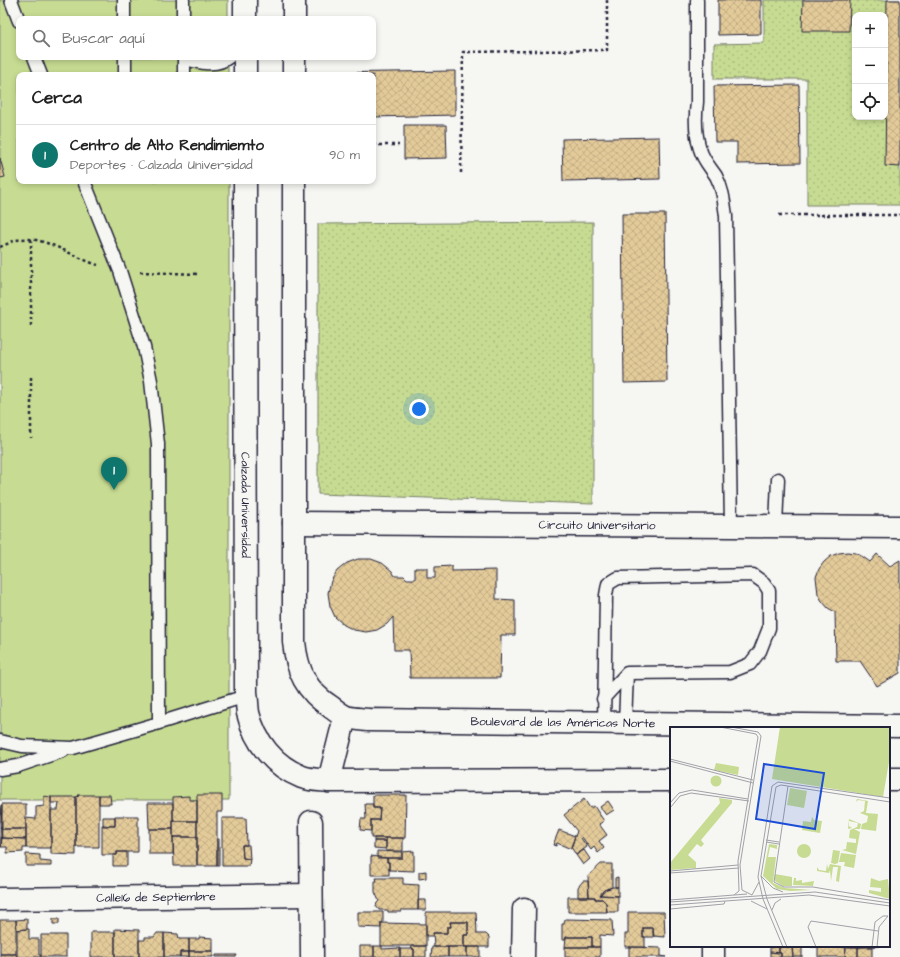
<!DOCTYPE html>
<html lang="es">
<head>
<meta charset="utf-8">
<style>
	body { margin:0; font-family:"Architects Daughter",sans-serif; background:#f2f2f2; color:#222 }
	.controls { position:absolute; right:12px; top:12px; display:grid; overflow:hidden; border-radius:8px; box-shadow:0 2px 6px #0003 }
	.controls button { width:36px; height:36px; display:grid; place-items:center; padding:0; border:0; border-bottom:1px solid #e0e0e0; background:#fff; color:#222; font:20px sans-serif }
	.you { position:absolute; left:419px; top:409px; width:14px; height:14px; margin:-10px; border:3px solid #fff; border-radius:50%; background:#1a73e8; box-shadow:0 0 0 6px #1a73e833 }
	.badge { display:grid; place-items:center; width:26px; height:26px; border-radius:50%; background:#0f766e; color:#fff; font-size:13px; font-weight:700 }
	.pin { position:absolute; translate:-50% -33px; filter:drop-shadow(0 1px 2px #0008) }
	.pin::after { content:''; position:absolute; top:21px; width:14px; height:12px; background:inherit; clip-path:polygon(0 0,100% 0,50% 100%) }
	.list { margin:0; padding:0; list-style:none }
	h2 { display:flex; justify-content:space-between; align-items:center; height:52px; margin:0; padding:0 16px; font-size:17px }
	h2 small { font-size:13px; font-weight:400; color:#767676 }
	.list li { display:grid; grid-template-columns:26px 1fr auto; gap:12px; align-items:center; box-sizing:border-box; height:60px; padding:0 16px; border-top:1px solid #e0e0e0 }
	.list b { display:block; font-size:15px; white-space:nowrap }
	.list p { margin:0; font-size:13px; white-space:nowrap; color:#767676 }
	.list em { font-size:13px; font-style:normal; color:#767676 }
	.icon { flex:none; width:22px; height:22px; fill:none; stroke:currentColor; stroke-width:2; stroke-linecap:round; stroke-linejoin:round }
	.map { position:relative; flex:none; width:900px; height:957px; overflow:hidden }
	.search { position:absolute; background:#fff; box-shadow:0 2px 6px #0003; left:16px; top:16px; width:360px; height:44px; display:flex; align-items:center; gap:10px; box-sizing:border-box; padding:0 14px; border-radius:8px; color:#767676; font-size:15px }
	.panel { position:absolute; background:#fff; box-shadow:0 2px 6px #0003; left:16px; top:72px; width:360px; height:112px; border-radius:8px }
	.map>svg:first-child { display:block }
	.grass { fill:url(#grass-dots); stroke:#747f66; fill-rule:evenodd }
	.pitch { fill:#c7dc92; stroke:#747f66 }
	.building { fill:url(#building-cross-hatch); stroke:#22223b }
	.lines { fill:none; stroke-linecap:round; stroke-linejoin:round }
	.lane-casing { stroke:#22223b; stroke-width:15 }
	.street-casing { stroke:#22223b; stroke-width:25 }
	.secondary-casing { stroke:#22223b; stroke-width:25 }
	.path { stroke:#22223b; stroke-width:2.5; stroke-dasharray:3 3; stroke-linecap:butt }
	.lane { stroke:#f6f6f2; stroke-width:12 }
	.street { stroke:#f6f6f2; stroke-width:22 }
	.secondary { stroke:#f6f6f2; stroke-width:22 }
	.labels { text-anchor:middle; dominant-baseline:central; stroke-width:3; stroke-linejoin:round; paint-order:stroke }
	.street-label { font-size:12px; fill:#22223b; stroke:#f6f6f2 }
	.inset-road { fill:none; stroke:#a1a1a9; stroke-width:1 }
	.view { fill:#1d4ed8; fill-opacity:0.15; stroke:#1d4ed8; stroke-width:2 }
	.inset-edge { fill:none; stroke:#22223b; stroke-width:2 }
</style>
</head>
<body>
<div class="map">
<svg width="900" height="957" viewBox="0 0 900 957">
	<defs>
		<pattern id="grass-dots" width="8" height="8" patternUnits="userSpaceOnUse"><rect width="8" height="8" fill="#c7dc92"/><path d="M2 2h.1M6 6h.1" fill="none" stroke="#abbc7f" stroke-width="1.8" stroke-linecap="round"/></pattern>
		<pattern id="building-cross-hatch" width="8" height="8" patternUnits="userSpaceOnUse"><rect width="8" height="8" fill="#e3ca99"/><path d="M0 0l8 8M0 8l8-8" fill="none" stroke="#c2ad85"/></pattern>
	</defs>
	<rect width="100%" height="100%" fill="#f6f6f2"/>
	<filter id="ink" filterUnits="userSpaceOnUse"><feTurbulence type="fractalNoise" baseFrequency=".025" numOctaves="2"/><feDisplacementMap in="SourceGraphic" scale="8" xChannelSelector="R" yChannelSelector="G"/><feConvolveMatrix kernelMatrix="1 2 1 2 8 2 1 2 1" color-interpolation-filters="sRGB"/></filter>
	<g filter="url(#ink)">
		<path class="grass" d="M764 0H900V205H807V79H714V44L764 43ZM855 15H885V117H855Z
			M593 222V504L318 494V224Z"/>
		<path class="pitch" d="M0 0H228V19H19V57H228V75H19V181H229V800H0Z"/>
		<path class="building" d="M718 0H761V34L718 35Z
			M803 0H850L849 31H802Z
			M887 0H900V167L885 166Z
			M455 71V115L373 117V75H327V73Z
			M799 85 800 163 737 164V142H715L714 86Z
			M404 125H446L447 158 404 159Z
			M659 137 660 179 563 181 562 139Z
			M0 158 5 177 0 178Z
			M622 214H665L667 382 624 383Z
			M847 552 856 553 863 557 870 562 877 554 890 566 900 560V673L877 686 860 661H836L835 612 828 608 822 601 818 594 816 577 819 569 824 562 831 556 839 553Z
			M358 559H371L382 563 392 571 395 576H404L407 579H415V568H427V578H435V567L452 566V571L496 570V599L515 600V635H501L500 678H410L409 650H394L393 617 387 624 377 630 366 632 354 630 344 625 335 617 330 606 328 593 331 581 337 571 347 563Z
			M78 795H99V847H76V797L79 796Z
			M99 795H110L111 804H99Z
			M197 795H222V812H217V866H197Z
			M373 795H406L405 838H371V820H379L380 808H373Z
			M44 796 51 797V848H26V818L36 819V807L44 806Z
			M189 796V800H197V821H173V797Z
			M51 797H76V855L51 854V810H58L59 803H51Z
			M584 799 590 808 594 806 604 821 599 824 607 835 599 841 604 848 598 853 594 847 591 850 582 837 581 838 587 847 576 855 571 847 577 831 564 815Z
			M608 801 614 810 606 815 600 807Z
			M148 803H173V829H149Z
			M2 804H26V829H1Z
			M365 804H373V808H380L379 820H371V831L360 830 361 819H366Z
			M0 806H2V827H0Z
			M115 816H138V852H117V855H102V825L115 826Z
			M103 817H115V826H103Z
			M222 818H246L247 845H242L243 858 250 859 249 866H222Z
			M173 821H197V837H173Z
			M0 827H2L1 847H0Z
			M1 829H26V839L2 838Z
			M149 829H173V854H149Z
			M559 830 575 836 571 849 557 843 556 846 553 845Z
			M173 837H197V866H174Z
			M2 838 26 839V848H23V852L7 853V847H1Z
			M374 838H386V841H374Z
			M386 838H403V851H386Z
			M217 839H219V866H217Z
			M374 841H386V849L374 848Z
			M242 845H249L250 859 243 858Z
			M584 850 590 859 583 865 576 855Z
			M377 851 402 852V858H377Z
			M414 851V871L389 870V862H387V858H402V852Z
			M117 852H127V866H113V855H117Z
			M26 854 40 855V861L51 862V866H26Z
			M371 856 387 858V862H389V875H371Z
			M601 864H612V887L604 890 600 895 618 896V912H607L606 903 602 899H595V897H589L588 876Z
			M426 871V878L419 879V872Z
			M618 877V887H615V878Z
			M376 878H403V884L419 885 418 910H401V912H388V910H379L376 906 377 903 379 901 375 892V881H377Z
			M583 881H588L589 897H578V887Z
			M613 887H618V896L600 895 604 890Z
			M568 897H595V899H602L606 903 607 912H568Z
			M418 900H426V910H418Z
			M358 912H383V923H381V928L358 927Z
			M426 912H476L477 934H486L489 937V947H464V935H468V922H450L451 927H447V933H433V936H426Z
			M628 912H664L665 937 653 936V928H643V937H645V947H625V934H628Z
			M27 919V929L17 930 16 920Z
			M53 919H59V924H53Z
			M565 919 612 920 613 936 600 935V947H592V937H566L565 940H562V924H564Z
			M0 920H16V954H0Z
			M450 922H468V935H464V947H434L433 933H447V927H451Z
			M381 923 426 924V946H381Z
			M643 928H653L654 937H643Z
			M29 929V939H39V955H41V957H17V930Z
			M115 929 139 930V957H115Z
			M91 932H115V957H91Z
			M157 933H164V957H139V940H145V937H154Z
			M164 933 178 934 179 939H189V952H180V957H164Z
			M41 935H66V957H41Z
			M199 937 213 938V951H189V939H199Z
			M566 937H592V947H565Z
			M360 946H374V957H360Z
			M374 946H382V949L400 948V957H374Z
			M411 946H426V957H414V949H412Z
			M811 946H846L811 947Z
			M846 946H879L858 947Z
			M432 947H448V957H431Z
			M448 947H467V957H448Z
			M467 947H480V957H467Z
			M565 947H600V957H565Z
			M629 947 661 948V956L666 957H629Z
			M770 947H779V953L770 952Z
			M779 947H792L793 957H781V953H779Z
			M792 947H802V957H793Z
			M818 947H846L845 957H818Z
			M846 947H858V957H845Z
			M858 947H872V957H858Z
			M400 949H414V957H400Z
			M189 951H213V957H189Z
			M180 952H189V957H180Z
			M770 952 781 953V957H770Z
			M0 954H16L17 957H0Z
			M216 955H237L236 957H216Z"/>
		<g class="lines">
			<defs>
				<path id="lane" d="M11 0 19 21
					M124 0V19
					M183 0V19
					M697 0V102C695 118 695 134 700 149 703 160 710 167 716 176 723 189 724 202 726 216L731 525
					M34 57 41 75
					M125 57V75
					M184 57V75
					M184 59C200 62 215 68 229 57
					M84 181 120 271 144 347 151 381 158 444 159 723
					M776 526 778 479
					M603 699 627 673 730 672 750 664 760 651 769 628V591L764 583 753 575 618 578 608 584 606 595 604 723
					M625 723 627 673
					M0 741 22 746 73 748 159 723 246 696
					M0 769 18 766 63 751"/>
				<g id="street">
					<path d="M311 822 312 957"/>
					<path id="s1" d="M0 899 311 895"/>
					<path d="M523 957 524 909"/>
					<path d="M713 957V946"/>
				</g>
				<g id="secondary">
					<path d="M245 0V19"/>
					<path d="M294 0V19"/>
					<path d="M245 57V75"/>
					<path d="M294 57V75"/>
					<path id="s2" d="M245 181 246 692C247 699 247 706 248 713 255 742 274 766 302 777 310 780 321 780 329 781L671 780"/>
					<path id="s3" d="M294 181V642C297 671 306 691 331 707 335 710 341 715 346 717 353 719 361 719 368 720L900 726"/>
					<path id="s4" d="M294 523 900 527"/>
					<path d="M889 779H900"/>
					<path d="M329 781 345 717"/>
				</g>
			</defs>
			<use href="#lane" class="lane-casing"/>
			<use href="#street" class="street-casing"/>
			<use href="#secondary" class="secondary-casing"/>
			<path class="path" d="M373 145H399
				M461 173 463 52 607 50V0
				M779 215H900
				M0 247C6 245 12 241 17 240 41 233 76 259 98 265
				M140 272 199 274
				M31 326V239
				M31 377V438"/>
			<use href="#lane" class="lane"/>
			<use href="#street" class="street"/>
			<use href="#secondary" class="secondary"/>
		</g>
	</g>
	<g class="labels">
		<g class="street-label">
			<text stroke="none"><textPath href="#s2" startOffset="324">Calzada Universidad</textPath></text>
			<text stroke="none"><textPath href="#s4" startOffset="303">Circuito Universitario</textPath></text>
			<text stroke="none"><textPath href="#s3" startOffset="774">Boulevard de las Américas Norte</textPath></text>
			<text stroke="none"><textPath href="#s1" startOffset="156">Calle16 de Septiembre</textPath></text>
		</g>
	</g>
	<g transform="translate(670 727)">
		<rect width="220" height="220" fill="#f6f6f2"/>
		<path d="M46 36 69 40 68 48 44 43ZM40.5 54a5.5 5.5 0 1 1 11 0a5.5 5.5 0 1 1-11 0ZM120 61 137 64 134 81 117 78ZM49 71 62 73V76L31 113 34 117 31 120 27 117 18 128 26 135V141L0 143V136L50 76ZM187 72 198 74 196 86 208 87 206 104 191 102 192 97 197 95 198 89 190 86 194 84 195 74 188 73 186 75ZM142 90 144 93 152 94 150 106 132 103 133 94 141 95ZM179 92 191 97 190 102H184L190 105 186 127 172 123 176 122 177 115 186 116V112L179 111 180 103 187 100 188 96 179 94V99L182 101 178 102ZM127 124a7 7 0 1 1 14 0a7 7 0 1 1-14 0ZM99 117 107 118V122L100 120 98 130H106L103 156 115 161 141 163 120 164 107 162 93 149ZM163 123 170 124 168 136 165 137 161 136ZM171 126 186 128 184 141 174 139 175 135H169ZM157 137 158 142 160 137 171 139 169 155 166 154 168 140H163L161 154 160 143 159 146 147 144V140L149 143 156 144ZM105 147 122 150V159H113L105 154ZM124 151H126V154L132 153V156L144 154 143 159 123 158ZM201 151 209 154 218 152 220 172 199 166V163L211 165V161L200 160Z" fill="#c7dc92"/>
		<path d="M110 0H220V29L213 70 102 52Z" fill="#c7dc92"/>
		<path class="inset-road" d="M50 0 86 7 88 10 68 134 69 164 64 168M61 0 88 5 91 9 70 138 72 163 82 168M0 32 83 53M0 34 83 56M102 59 88 150 93 172 113 220M102 59 108 55 220 71M118 59 104 155 114 160H143L220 173M106 60 91 149 97 172 117 220M106 60 111 58 220 75M0 76 9 66 22 63 78 72M0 81 10 69 21 66 79 74M96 113 109 115M96 115 109 117M0 144 68 138M0 146 69 141M91 149 103 161 113 165M82 168 89 155M0 173 77 167M81 174 97 182M0 175 145 165 220 176M0 178 139 168 220 179M0 182 54 177 55 174M102 183 105 176 111 172M146 220 138 200 141 194 208 204M202 220 205 195 213 189H218M207 220 209 200 218 189"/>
		<path class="view" d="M94 37 154 46 145 102 86 92Z"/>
		<rect width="220" height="220" class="inset-edge"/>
	</g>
</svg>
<div class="controls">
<button>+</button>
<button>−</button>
<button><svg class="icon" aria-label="locate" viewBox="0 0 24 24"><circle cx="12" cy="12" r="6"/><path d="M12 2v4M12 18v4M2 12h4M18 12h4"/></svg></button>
</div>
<div class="you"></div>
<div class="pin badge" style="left:114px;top:490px">1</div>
<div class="search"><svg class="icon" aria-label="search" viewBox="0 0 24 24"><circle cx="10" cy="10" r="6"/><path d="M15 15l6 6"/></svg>Buscar aquí</div>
<section class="panel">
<h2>Cerca<small></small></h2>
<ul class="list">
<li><span class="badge">1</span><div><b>Centro de Alto Rendimiemto</b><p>Deportes · Calzada Universidad</p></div><em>90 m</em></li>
</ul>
</section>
</div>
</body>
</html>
